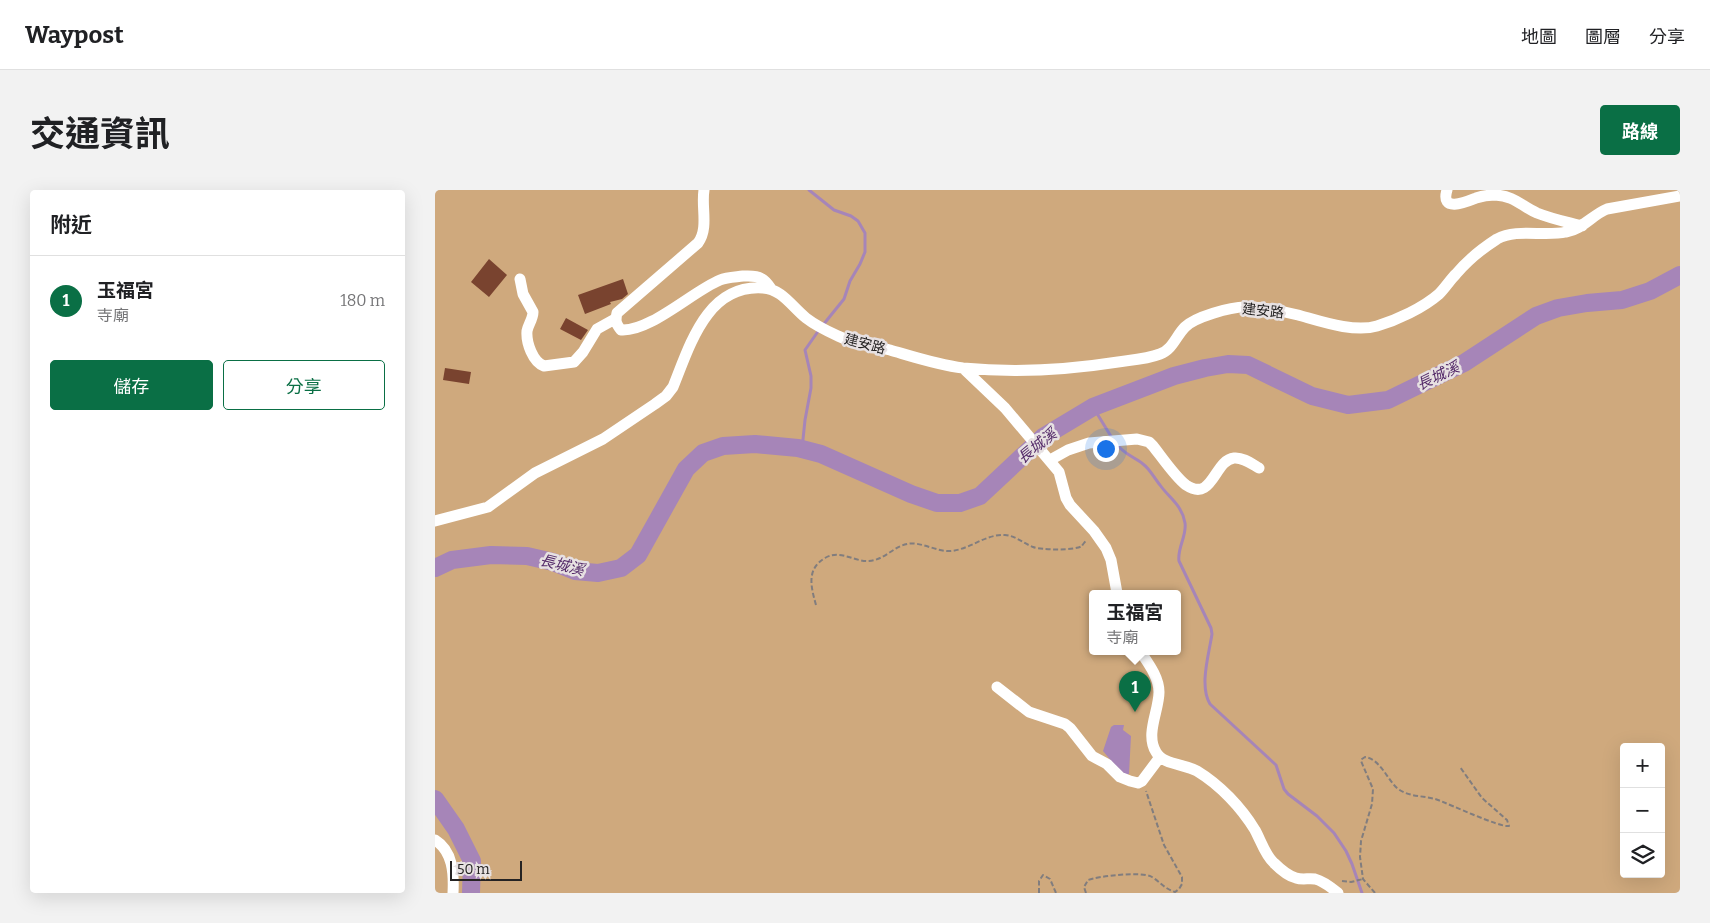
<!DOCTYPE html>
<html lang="zh-TW">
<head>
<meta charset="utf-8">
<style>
	body { margin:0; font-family:Bitter,"Noto Sans TC",serif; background:#f2f2f2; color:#202124 }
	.controls { position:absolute; right:15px; bottom:15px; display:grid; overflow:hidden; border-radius:5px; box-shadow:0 5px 20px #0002 }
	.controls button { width:45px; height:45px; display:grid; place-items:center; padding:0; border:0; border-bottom:1px solid #e0e0e0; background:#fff; color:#202124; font:25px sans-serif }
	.scale { position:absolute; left:15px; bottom:12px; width:72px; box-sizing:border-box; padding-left:5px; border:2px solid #252323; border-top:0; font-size:14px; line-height:18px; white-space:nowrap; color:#252323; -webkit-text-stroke:4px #e7e1e2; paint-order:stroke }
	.you { position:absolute; left:670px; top:258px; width:18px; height:18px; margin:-12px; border:4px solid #fff; border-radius:50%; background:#1a73e8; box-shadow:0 0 0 8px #1a73e833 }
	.badge { display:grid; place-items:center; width:32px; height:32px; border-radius:50%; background:#0a6f45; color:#fff; font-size:16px; font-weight:700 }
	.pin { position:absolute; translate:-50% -41px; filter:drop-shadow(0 1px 2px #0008) }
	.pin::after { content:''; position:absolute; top:26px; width:18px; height:15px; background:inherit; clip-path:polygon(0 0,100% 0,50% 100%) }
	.popup { position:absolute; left:654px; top:400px; width:92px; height:65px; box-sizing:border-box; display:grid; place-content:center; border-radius:5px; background:#fff; filter:drop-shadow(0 1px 4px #0005); font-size:16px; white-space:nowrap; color:#757577 }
	.popup b { font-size:19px; color:#202124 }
	.popup::after { content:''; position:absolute; left:50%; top:100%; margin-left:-10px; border:10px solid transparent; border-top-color:#fff }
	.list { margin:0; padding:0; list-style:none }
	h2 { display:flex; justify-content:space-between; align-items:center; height:65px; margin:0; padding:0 20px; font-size:21px }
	h2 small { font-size:16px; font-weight:400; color:#757577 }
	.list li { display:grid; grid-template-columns:32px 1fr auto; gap:15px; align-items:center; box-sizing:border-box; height:90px; padding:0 20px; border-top:1px solid #e0e0e0 }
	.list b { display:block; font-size:19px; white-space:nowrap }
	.list p { margin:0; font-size:16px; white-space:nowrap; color:#757577 }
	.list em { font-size:16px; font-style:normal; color:#757577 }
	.actions { display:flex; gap:10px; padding:15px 20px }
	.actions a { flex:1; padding:11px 0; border:1px solid #0a6f45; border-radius:5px; text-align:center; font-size:18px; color:#0a6f45 }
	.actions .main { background:#0a6f45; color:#fff }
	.icon { flex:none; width:28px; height:28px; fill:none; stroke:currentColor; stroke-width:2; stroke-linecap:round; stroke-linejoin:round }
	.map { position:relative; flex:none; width:1245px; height:703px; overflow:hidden; border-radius:5px }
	header { display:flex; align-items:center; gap:30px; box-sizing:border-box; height:70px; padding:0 25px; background:#fff; border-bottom:1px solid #e0e0e0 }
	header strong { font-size:24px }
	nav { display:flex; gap:28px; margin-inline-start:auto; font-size:18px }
	.intro { display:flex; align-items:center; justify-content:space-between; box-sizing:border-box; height:120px; padding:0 30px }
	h1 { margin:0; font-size:35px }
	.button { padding:12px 22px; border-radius:5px; background:#0a6f45; color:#fff; font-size:18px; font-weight:700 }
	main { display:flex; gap:30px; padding:0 30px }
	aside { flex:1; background:#fff; border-radius:5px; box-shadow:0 5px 20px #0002 }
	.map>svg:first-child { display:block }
	.green { fill:#cfa97d; fill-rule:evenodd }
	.water { fill:#a685b8 }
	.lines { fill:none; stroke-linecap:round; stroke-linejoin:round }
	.stream { stroke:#a685b8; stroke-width:3 }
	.river { stroke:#a685b8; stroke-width:18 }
	.building { fill:#79432f }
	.path { stroke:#817d7e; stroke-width:2; stroke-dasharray:5 2.5; stroke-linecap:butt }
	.minor { stroke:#fff; stroke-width:11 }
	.labels { text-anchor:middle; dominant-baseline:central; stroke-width:5; stroke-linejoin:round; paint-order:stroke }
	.street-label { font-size:14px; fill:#252323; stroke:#e7e1e2 }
	.water-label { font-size:15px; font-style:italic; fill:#542a69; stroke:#e7e1e2 }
</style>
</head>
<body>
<header>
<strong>Waypost</strong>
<nav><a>地圖</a><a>圖層</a><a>分享</a></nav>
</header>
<div class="intro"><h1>交通資訊</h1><a class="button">路線</a></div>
<main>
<aside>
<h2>附近<small></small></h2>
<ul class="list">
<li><span class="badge">1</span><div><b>玉福宮</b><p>寺廟</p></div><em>180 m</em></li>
</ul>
<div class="actions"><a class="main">儲存</a><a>分享</a></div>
</aside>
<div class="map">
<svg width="1245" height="703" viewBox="0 0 1245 703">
	<rect width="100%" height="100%" fill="#e7e1e2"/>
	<path class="green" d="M0 0H1245V703H0ZM658 403H742V461H658ZM1189 557H1226V684H1189Z"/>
	<path class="water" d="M679 535H689L688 540 696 546 694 584 688 585 668 561 676 537Z"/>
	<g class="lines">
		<path class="stream" d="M374 0 399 20 416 26 423 31 430 43V62L425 74 415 91 409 109 388 135
			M658 217 677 248
			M681 253C688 264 698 266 708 274 715 279 719 288 725 295 735 309 747 315 750 333 752 346 742 358 744 371L776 438 777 444C774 464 764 496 775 514L841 575 849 599 853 604 882 626 899 643 911 661 917 674 927 703
			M367 259 370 230 376 198V186L370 160 384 140"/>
		<path class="river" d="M0 378 17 370 56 365 92 366 118 372 140 381 163 383 186 378 203 365 251 279 268 263 288 256 320 254 363 258 386 264 476 304 502 313H525L545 306 608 247 658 217 739 186 770 178 793 174 813 175 877 206 913 215 953 210 1029 173 1101 126 1123 118 1152 113 1187 110 1215 101 1245 85
			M0 609 21 639 37 671 36 703"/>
	</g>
	<path class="building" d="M54 69 72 85 54 107 36 92Z
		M188 89 193 104 187 109 175 112 176 114 150 124 143 105Z
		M131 128 153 140 146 150 125 139Z
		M10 178 36 182 34 194 8 190Z"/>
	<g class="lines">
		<path class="path" d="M381 415C376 397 371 379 390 368 405 359 419 372 434 371 449 370 458 357 472 354 486 351 501 362 516 361 536 359 550 344 570 345 581 346 588 353 598 357 606 360 639 361 647 356 647 355 651 351 651 350
			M907 691 916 692 928 689
			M604 703V691L608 685 615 689 621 703
			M651 703 649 697 653 690C664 686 707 681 717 687 725 692 730 699 740 702L744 699 747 694V687L729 655 711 601
			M940 703 928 689 925 667 926 651 937 614 938 599 926 571 927 569 930 567C945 569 952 589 962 598 974 608 990 605 1003 610 1014 614 1066 638 1074 636L1072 630 1047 608 1025 577"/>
		<path class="minor" d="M269 0C266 17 274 38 263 53L182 123C180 131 181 134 186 140 215 142 258 101 285 90 292 87 301 87 308 86 314 86 322 85 327 89 331 91 334 96 337 100
			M1012 0C1005 23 1031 12 1041 8 1047 6 1054 5 1060 5 1080 6 1086 16 1102 23 1117 29 1132 32 1147 36
			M85 89 88 104 98 122C98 129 93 135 92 141 91 153 98 172 109 176L139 172 148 162 162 139 180 129
			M528 178 570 218 624 282 631 308 635 315 659 341 671 358 676 370 682 403
			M615 270 633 260 654 253 702 249 714 252 718 256C726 266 741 288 751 295 778 313 779 270 799 268 808 267 817 274 824 278
			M0 331 53 317 100 283 168 249 220 214 231 206 238 197C255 155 272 94 328 98 347 99 357 117 371 128 380 135 392 141 403 146 419 154 438 156 455 160 479 167 503 175 528 178 580 183 632 180 683 172 697 170 712 169 725 164 738 159 741 146 750 137 760 127 795 117 810 117 827 117 847 121 863 125 885 131 919 143 942 136 962 130 988 118 1004 104 1010 98 1015 90 1021 84 1032 71 1048 58 1062 49 1082 38 1109 47 1131 42 1148 39 1157 25 1172 19L1245 6
			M705 461C713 473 724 487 724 502 724 521 710 544 721 562 728 575 750 574 762 581 785 595 806 617 820 640 826 651 830 665 839 673 845 679 853 686 861 688 867 690 874 688 880 689 888 691 897 698 903 703
			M562 497 594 522 630 534 635 538 657 566 672 574 685 587 695 591 703 593 707 591 725 567
			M0 650C18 661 19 684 18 703"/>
	</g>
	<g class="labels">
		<g class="street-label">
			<text transform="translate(828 121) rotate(6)">建安路</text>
			<text transform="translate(430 154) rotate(15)">建安路</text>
		</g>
		<g class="water-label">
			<text transform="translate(1003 186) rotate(-26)">長城溪</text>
			<text transform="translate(602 256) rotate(-39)">長城溪</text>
			<text transform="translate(127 375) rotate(14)">長城溪</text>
		</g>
	</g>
</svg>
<div class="controls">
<button>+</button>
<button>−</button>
<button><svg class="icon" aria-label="layers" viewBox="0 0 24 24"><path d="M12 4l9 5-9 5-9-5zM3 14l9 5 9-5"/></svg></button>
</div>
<div class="scale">50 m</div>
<div class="you"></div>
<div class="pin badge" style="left:700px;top:522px">1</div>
<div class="popup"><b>玉福宮</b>寺廟</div>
</div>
</main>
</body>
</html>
